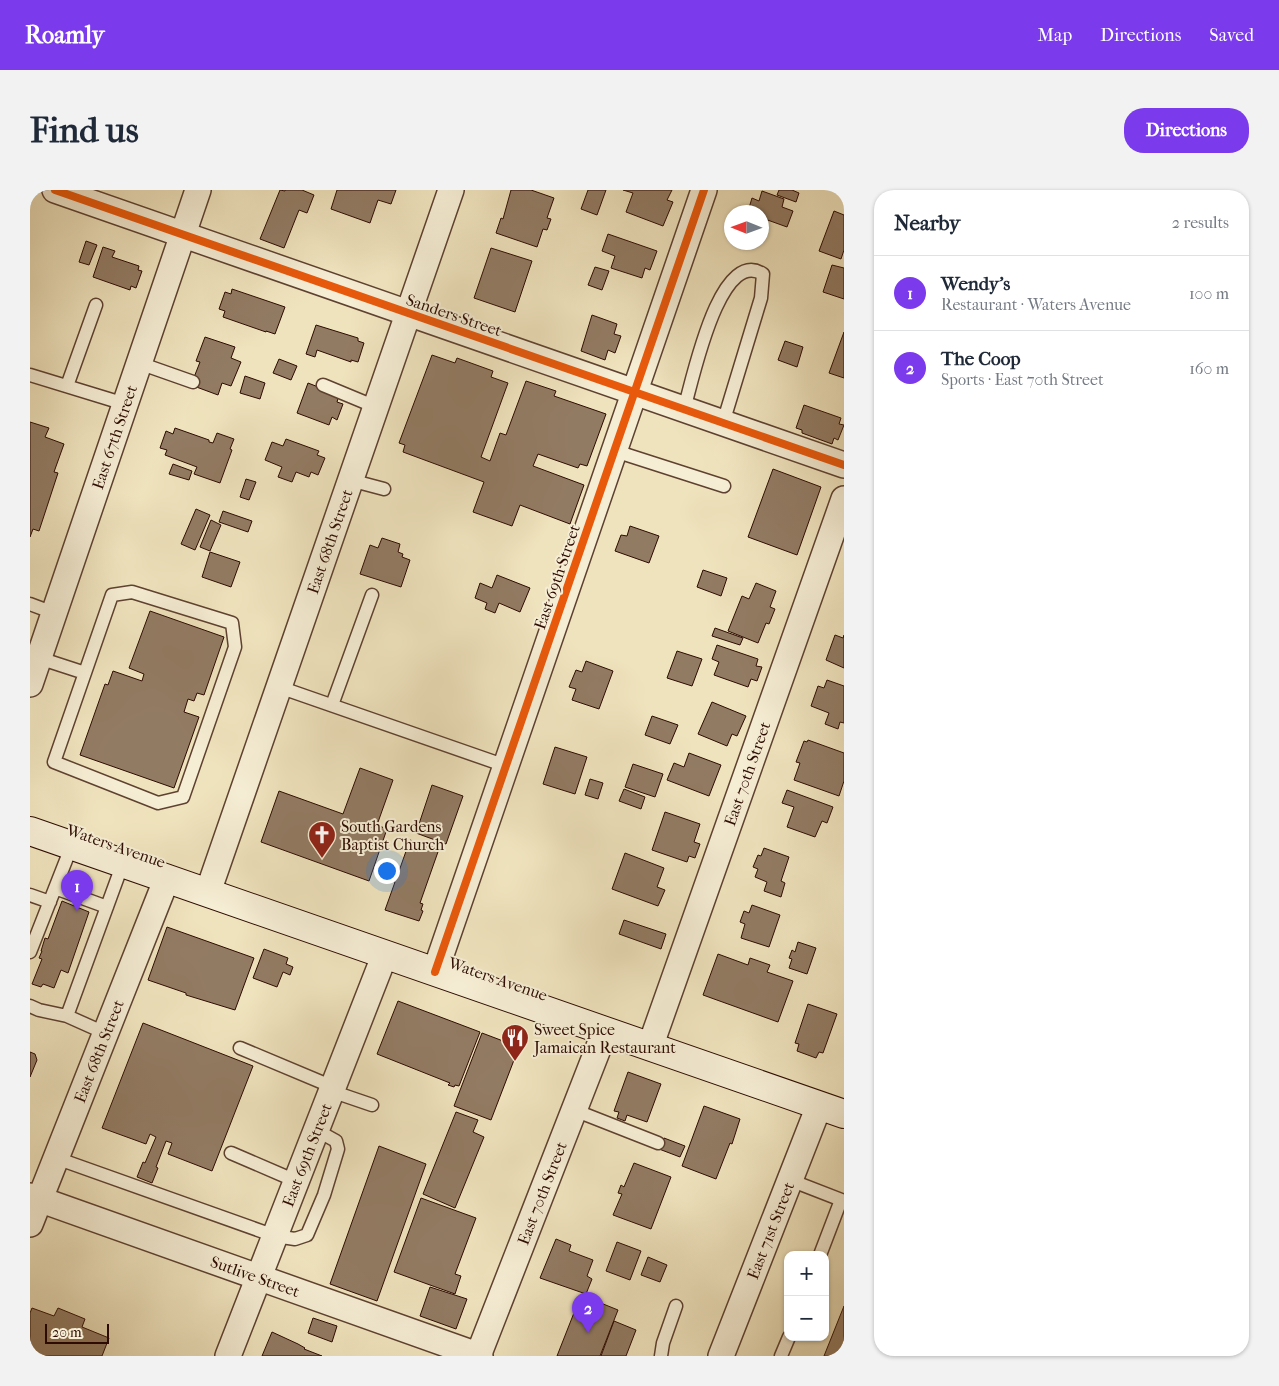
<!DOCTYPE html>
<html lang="en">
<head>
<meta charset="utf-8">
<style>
	body { margin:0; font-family:"IM FELL French Canon",serif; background:#f2f2f3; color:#1f2937 }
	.controls { position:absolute; right:15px; bottom:15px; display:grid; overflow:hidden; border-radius:10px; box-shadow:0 1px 4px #0004 }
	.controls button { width:45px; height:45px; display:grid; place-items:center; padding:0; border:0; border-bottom:1px solid #e0e1e3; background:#fff; color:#1f2937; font:25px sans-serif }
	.compass { position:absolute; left:694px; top:15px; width:45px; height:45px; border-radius:50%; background:#fff; box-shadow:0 1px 4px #0004; rotate:271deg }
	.scale { position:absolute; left:15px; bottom:12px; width:64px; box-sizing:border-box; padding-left:5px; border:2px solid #2d0b01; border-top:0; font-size:14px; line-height:18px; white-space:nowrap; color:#2d0b01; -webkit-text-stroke:4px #f5edd4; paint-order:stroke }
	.you { position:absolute; left:356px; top:680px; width:18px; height:18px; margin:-12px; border:4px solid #fff; border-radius:50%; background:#1a73e8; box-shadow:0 0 0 8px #1a73e833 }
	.badge { display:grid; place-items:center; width:32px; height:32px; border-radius:50%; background:#7c3aed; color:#fff; font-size:16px; font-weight:700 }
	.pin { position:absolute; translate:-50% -41px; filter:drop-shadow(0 1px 2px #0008) }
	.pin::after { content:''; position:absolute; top:26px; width:18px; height:15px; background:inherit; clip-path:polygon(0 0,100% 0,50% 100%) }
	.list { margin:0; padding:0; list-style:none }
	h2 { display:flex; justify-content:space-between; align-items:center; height:65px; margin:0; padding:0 20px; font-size:21px }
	h2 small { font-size:16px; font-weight:400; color:#747a83 }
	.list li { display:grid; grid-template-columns:32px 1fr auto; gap:15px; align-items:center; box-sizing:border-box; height:75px; padding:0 20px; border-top:1px solid #e0e1e3 }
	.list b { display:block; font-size:19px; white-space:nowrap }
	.list p { margin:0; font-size:16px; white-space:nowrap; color:#747a83 }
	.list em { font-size:16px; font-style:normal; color:#747a83 }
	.map { position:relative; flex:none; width:814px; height:1166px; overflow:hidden; border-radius:20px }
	header { display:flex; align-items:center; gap:30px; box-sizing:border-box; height:70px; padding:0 25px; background:#7c3aed; color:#fff }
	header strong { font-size:24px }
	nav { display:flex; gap:28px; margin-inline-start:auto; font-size:18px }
	.intro { display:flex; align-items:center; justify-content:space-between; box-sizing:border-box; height:120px; padding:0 30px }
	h1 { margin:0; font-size:35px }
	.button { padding:12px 22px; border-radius:20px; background:#7c3aed; color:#fff; font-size:18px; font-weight:700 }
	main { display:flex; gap:30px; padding:0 30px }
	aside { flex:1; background:#fff; border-radius:20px; box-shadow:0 1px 4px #0004 }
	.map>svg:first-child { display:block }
	.building { fill:#927b63; stroke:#2d0b01 }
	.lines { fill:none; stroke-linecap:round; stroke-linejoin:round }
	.lane-casing { stroke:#5e4130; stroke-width:15 }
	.street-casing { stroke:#5e4130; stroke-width:28 }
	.secondary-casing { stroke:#2d0b01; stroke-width:30 }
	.lane { stroke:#f5edd4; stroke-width:12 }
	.street { stroke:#f5edd4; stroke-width:25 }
	.secondary { stroke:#f5edd4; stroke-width:28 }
	.cycleway-casing { stroke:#f5edd4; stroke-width:11 }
	.cycleway { stroke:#e8590c; stroke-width:8 }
	.labels { text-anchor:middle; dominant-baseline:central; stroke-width:4; stroke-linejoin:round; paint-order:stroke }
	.street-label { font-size:16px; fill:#2d0b01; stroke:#f5edd4 }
	.poi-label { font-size:16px; fill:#2d0b01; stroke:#f5edd4; text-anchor:start }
</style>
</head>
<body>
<header>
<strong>Roamly</strong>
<nav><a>Map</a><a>Directions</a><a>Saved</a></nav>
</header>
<div class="intro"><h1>Find us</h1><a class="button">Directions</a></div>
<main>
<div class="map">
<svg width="814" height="1166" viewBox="0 0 814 1166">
	<rect width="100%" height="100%" fill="#efe3bd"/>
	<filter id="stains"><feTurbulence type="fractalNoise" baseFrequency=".004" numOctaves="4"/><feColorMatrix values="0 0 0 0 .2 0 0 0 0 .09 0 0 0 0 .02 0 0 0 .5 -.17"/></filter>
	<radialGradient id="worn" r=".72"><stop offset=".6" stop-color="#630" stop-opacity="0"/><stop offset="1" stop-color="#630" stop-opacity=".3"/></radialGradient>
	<path class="building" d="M250 0 255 1V0H272L284 5 277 23 269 20 254 58 230 49Z
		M307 0H366L361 14 348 10 340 33 301 19Z
		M481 0H501L524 8 517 28 521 29 517 40 513 39 507 57 466 43 471 28 473 29Z
		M558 0H576L567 25 551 19Z
		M593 0H642L637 10 643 12 633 36 596 22 603 3Z
		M749 0H762L769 3 766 12 747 5Z
		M732 1 754 9 752 17 763 21 757 37 732 28V22H726V21L719 18 722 8 729 11Z
		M804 21 814 25V60L811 69 789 61Z
		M578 44 627 61 620 80 615 78 612 88 581 78 585 66 572 61Z
		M56 51 67 55 59 75 49 72Z
		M73 57 85 61 82 67 109 76 108 80 112 81 106 98 101 96 100 100 63 87Z
		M461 58 502 71 485 122 444 108Z
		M802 75 814 78V109L793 102Z
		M565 77 579 81 572 100 558 95Z
		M202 99 255 117 245 144 236 141V142L193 127 195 121 189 119 195 102 201 104Z
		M562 125 587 134 584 144 591 146 585 163 578 160 575 170 551 161Z
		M286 135 328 148V151L334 153 328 172 321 170V172L287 160 285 167 276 164Z
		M814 142V188L799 183Z
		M175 147 205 157 201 168 211 172 201 196 192 193 188 205 161 195 170 172 166 171Z
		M755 151 773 157 767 177 748 170Z
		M402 165 425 173 427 168 463 181 461 187 478 193 451 267 460 271 470 243 476 245 496 191 526 201 524 206 576 224 557 276 550 274 548 278 508 264 503 276 554 295 540 334 490 315 482 336 443 322 454 292 373 262 375 255 369 253Z
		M249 169 267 176 261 190 243 183Z
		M215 186 235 193 230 209 210 203Z
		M278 193 309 205 307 212 313 214 307 230 302 227 299 235 267 223Z
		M774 215 811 228 809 234 814 235 808 250 804 248 802 254 772 243V240L766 238Z
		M0 232 19 238 15 247 34 254 24 282 28 283 9 341 3 339 0 347Z
		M145 238 179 250V252L183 253 187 243 204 249 200 259 202 260 190 293 164 284 167 277 135 265 137 260 130 258 136 241 143 244Z
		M256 249 289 261 287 265 295 268 288 285 281 282 279 287 266 282 262 292 248 287 252 277 235 270 242 252 253 256Z
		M143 274 162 281 159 290 139 284Z
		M743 279 791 297 767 365 718 347Z
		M216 289 226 292 219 310 210 307Z
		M166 319 180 325 165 360 151 354Z
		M193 321 222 331 218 342 189 332Z
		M181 330 191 335 180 361 170 357Z
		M600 336 629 346 619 373 585 361 591 345 597 346Z
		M352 348 370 354 368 362 373 364 372 367 380 370 371 397 330 384 340 355 348 358Z
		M180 362 210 372 201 397 172 387Z
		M673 380 697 388 691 406 667 397Z
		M467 385 500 398 490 422 469 413 465 423 455 419 457 413 445 408 450 393 462 398Z
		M726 393 746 401 740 417 745 419 739 434 736 433 728 453 698 441 712 406 719 409Z
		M120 421 194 447 174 505 167 503 164 511 158 509 154 522 169 527 144 598 50 565 75 494 78 495 83 481 112 491 114 484 99 478Z
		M685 438 713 448 710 455 682 446Z
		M805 445 813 448 814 445V478L796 470Z
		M687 455 728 469 726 476 732 477 727 491 721 489 718 497 684 485 689 472 682 469Z
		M647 461 672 469 662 496 637 488Z
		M556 471 583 481 569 519 542 510 546 499 539 497 546 480 552 482Z
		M797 490 814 496V533L810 532 808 539 795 534 799 523 781 516 788 496 794 498Z
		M682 512 716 526 707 546 702 544 697 556 668 544Z
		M622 526 648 535 640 554 615 545Z
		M778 550 814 563V591L809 606 764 590 770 573 766 572 774 551 777 552Z
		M525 557 557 567 545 604 513 594Z
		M659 563 691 575 679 606 637 590 644 573 654 577Z
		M603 574 633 584 625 607 595 597Z
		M330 578 363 590 347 635 357 639 339 691 231 652 249 601 313 624Z
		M560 589 573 593 568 609 555 605Z
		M402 595 433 606 416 654 386 643Z
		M594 599 615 607 611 619 589 611Z
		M757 600 803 617 797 633 792 631 785 647 757 637 764 617 752 613Z
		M635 622 670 634 664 652 670 654 665 668 659 666 657 672 622 660Z
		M380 650 409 659 390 713 393 714 391 720 393 721 389 731 355 720 365 692 357 690 361 679 369 681Z
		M734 658 759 667 751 691 755 693 751 707 734 701 737 692 725 687 728 679 723 677 728 665 731 666Z
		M595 663 634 678 627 697 635 700 628 716 582 699Z
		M32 711 59 722 38 783 31 780 24 798 13 794 11 797 2 794 12 769 9 768 12 761H11L15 748 18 749Z
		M722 715 750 725 739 757 711 748 715 734 710 732 714 721 719 723Z
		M594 730 636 744 631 759 589 744Z
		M137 737 224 768 205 820 156 805V803L118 790Z
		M768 752 786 758 777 784 759 778 762 769 759 768 762 760 765 762Z
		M234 759 258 768 256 774 263 777 260 785 253 782 247 797 223 788Z
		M688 764 718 775 720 768 740 775 737 782 763 791 748 832 673 805Z
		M368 811 450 842 429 896 425 895 424 897 418 895 420 893 347 864Z
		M778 814 807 824 793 863 789 862 786 868 767 861 769 854 765 853Z
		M113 833 223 876 182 981 138 964 142 953 136 951 126 977 128 978 122 993 107 987 113 972 115 973 126 947 120 944 116 954 72 938Z
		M452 843 489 857 461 930 424 916Z
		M0 862 5 864 7 870 0 887Z
		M598 882 631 894 617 932 597 925 595 931 587 928 589 922 584 921Z
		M674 916 710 929 702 954 700 953 686 989 652 976Z
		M426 922 448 930 443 942 454 947 425 1018 393 1004Z
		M630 948 634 949V948L655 956 650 967 629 959Z
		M349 956 396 974 347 1111 300 1094Z
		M604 973 641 987 621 1039 583 1025 592 1004 588 1003 591 995 594 997Z
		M391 1008 446 1028 425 1084 431 1086 425 1104 364 1082Z
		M526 1049 541 1055 539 1061 563 1070 557 1086 562 1089 556 1104 510 1088Z
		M587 1052 611 1061 600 1090 576 1081Z
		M618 1067 637 1075 630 1092 611 1085Z
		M400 1097 437 1109 426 1139 390 1126Z
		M551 1105 588 1120 570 1166H527Z
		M814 1116V1166H794Z
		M2 1118 24 1126 28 1118 55 1129 52 1137 79 1148 72 1166H0V1123Z
		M283 1128 307 1136 302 1152 278 1143Z
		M584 1131 606 1140 596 1166H571Z
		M242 1142 268 1154 275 1158 274 1159 292 1166H232Z"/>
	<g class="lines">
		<defs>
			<path id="lane" d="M109 173 163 192
				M0 185 95 214
				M293 195 346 217
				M37 196 66 115
				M654 219C662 193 689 56 733 84L731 108 693 233
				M585 261 694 296
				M320 290 354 299
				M102 402 202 433 205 457 153 607 128 613 24 572 82 405Z
				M0 414 24 423
				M9 468 55 483
				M249 497 476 576
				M302 515 342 405
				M25 698 77 717
				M0 705 20 712
				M0 762 42 655
				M0 816 9 820 37 826 75 843
				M37 826 93 673
				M210 858 303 897
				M301 901 342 915
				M544 920 628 953
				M201 963 266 991
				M26 968 245 1046 265 1049 277 1045 294 1005 308 959 306 951 286 940
				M760 990 814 1011
				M790 1065 811 1010
				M631 1166 633 1153 646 1116
				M751 1166 759 1147"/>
			<g id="street">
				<path d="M25 0 814 275"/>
				<path id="s1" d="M0 494 168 0"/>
				<path id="s2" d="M178 702 421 0"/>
				<path d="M405 782 674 0"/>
				<path id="s3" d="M620 857 814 309"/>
				<path id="s4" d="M0 1006 450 1166"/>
				<path id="s5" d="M0 1034 137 688"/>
				<path id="s6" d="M198 1166 355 764"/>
				<path id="s7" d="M448 1166 575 841"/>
				<path id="s8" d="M691 1166 789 916"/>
			</g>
			<path id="secondary" d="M0 641 814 924"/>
		</defs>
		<use href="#lane" class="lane-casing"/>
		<use href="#street" class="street-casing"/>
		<use href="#secondary" class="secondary-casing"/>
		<use href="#lane" class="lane"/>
		<use href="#street" class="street"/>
		<use href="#secondary" class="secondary"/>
		<defs>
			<path id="cycleway" d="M25 0 814 275
				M405 782 674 0"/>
		</defs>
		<use href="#cycleway" class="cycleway-casing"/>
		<use href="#cycleway" class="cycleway"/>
	</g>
	<defs>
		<symbol id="church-pin" viewBox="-11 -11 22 30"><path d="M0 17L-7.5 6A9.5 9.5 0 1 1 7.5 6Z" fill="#8f2418" stroke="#f5edd4"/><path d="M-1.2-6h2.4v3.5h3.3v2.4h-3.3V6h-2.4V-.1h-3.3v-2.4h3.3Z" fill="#fff"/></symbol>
		<symbol id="restaurant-pin" viewBox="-11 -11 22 30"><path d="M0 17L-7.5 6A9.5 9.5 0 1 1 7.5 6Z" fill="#8f2418" stroke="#f5edd4"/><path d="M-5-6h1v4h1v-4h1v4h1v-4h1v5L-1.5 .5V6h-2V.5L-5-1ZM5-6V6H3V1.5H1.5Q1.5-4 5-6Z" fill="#fff"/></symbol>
	</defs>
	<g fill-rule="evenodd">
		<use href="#church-pin" x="276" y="629" width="32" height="43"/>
		<use href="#restaurant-pin" x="469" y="832" width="32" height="43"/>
	</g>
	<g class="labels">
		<g class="street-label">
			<text transform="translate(424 125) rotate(19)">Sanders Street</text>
			<text stroke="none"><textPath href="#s1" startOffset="261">East 67th Street</textPath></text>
			<text stroke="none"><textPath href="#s2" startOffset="371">East 68th Street</textPath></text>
			<text transform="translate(527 387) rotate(-71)">East 69th Street</text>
			<text stroke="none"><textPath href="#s3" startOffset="290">East 70th Street</textPath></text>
			<text transform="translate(86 656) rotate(19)">Waters Avenue</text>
			<text transform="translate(468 789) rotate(19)">Waters Avenue</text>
			<text stroke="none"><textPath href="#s5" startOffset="186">East 68th Street</textPath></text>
			<text stroke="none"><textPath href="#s6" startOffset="216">East 69th Street</textPath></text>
			<text stroke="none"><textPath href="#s7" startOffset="175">East 70th Street</textPath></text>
			<text stroke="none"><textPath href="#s8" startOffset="135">East 71st Street</textPath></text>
			<text stroke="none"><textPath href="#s4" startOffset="239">Sutlive Street</textPath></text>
		</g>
		<g class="poi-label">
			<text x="311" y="636">South Gardens<tspan x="311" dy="18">Baptist Church</tspan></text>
			<text x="504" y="839">Sweet Spice<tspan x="504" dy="18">Jamaican Restaurant</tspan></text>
		</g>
	</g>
	<rect width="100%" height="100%" filter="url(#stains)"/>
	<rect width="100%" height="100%" fill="url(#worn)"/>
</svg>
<div class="controls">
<button>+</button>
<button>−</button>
</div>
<svg class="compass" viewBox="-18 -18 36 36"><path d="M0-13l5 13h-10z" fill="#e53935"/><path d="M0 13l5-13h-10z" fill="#747a83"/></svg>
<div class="scale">20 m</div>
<div class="you"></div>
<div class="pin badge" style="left:47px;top:721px">1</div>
<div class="pin badge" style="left:558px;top:1143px">2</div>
</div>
<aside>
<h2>Nearby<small>2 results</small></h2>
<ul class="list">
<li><span class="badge">1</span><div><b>Wendy's</b><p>Restaurant · Waters Avenue</p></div><em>100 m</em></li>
<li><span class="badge">2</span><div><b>The Coop</b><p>Sports · East 70th Street</p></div><em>160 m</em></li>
</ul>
</aside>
</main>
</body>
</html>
